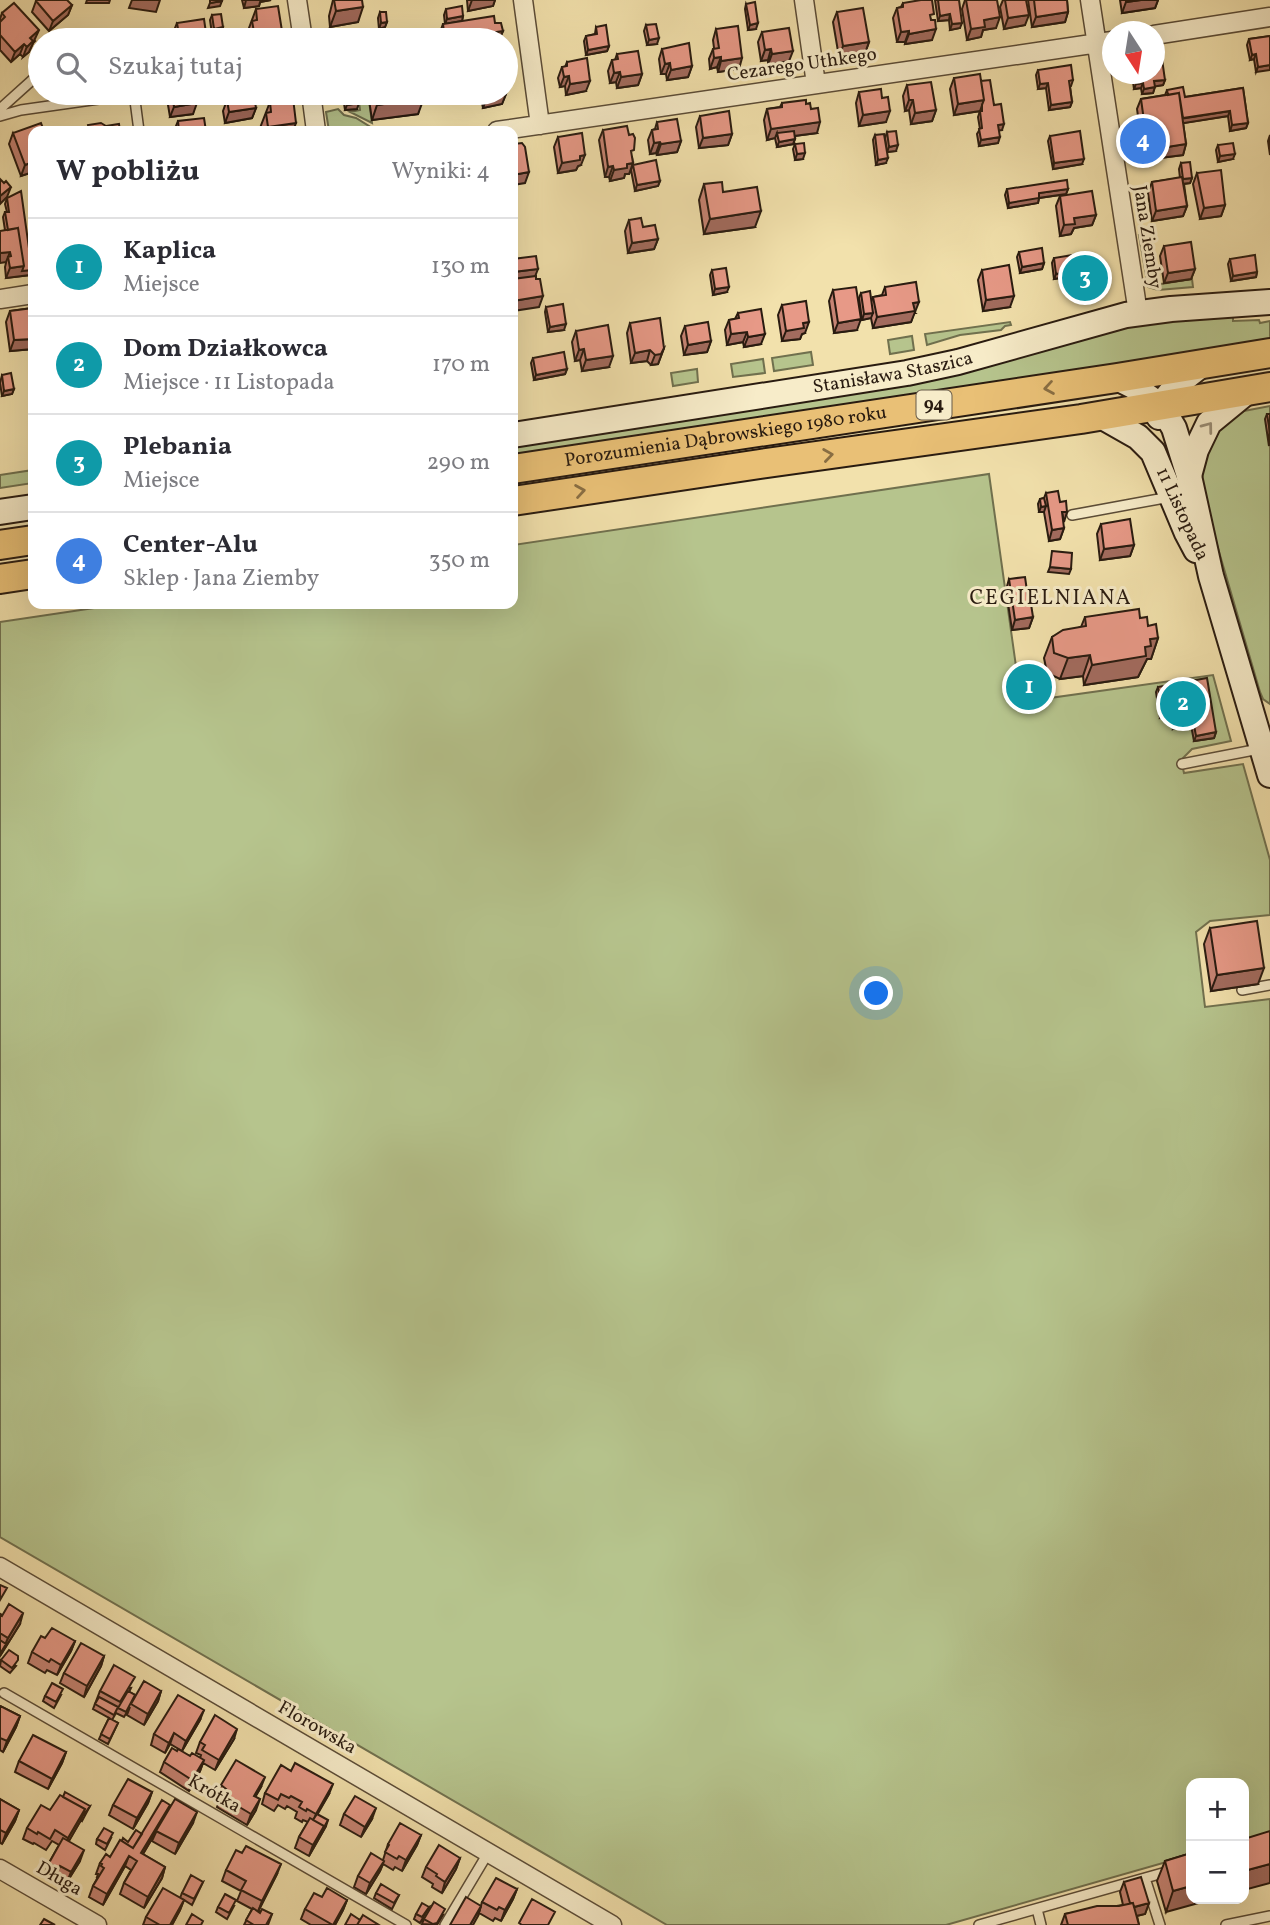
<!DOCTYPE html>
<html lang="pl">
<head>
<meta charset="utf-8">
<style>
	body { margin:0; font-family:Vollkorn,serif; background:#f7f7f7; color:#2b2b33 }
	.controls { position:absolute; right:21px; bottom:21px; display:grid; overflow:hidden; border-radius:14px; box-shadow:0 7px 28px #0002 }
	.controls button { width:63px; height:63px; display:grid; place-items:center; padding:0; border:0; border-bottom:2px solid #e1e1e2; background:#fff; color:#2b2b33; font:35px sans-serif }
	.compass { position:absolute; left:1102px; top:21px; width:63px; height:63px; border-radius:50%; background:#fff; box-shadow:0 7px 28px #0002; rotate:168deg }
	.you { position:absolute; left:877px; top:994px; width:24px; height:24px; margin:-18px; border:5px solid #fff; border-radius:50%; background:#1a73e8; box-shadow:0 0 0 10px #1a73e833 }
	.badge { display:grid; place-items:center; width:46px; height:46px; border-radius:50%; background:#0b8043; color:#fff; font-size:23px; font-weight:700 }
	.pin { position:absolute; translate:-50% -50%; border:4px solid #fff; box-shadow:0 2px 7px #0006 }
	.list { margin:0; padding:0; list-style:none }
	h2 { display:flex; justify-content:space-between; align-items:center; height:91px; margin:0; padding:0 28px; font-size:30px }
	h2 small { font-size:23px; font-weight:400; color:#7c7c81 }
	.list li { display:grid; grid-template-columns:46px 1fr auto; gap:21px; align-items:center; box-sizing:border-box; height:98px; padding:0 28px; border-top:2px solid #e1e1e2 }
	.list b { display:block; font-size:26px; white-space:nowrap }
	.list p { margin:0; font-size:23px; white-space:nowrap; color:#7c7c81 }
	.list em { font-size:23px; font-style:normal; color:#7c7c81 }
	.icon { flex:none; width:38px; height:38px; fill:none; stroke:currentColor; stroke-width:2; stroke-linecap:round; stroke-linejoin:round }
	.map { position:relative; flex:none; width:1270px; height:1925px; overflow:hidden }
	.search { position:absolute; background:#fff; box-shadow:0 7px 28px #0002; left:28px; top:28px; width:490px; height:77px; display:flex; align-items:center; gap:18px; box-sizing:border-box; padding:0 24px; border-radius:38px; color:#7c7c81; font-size:26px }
	.panel { position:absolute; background:#fff; box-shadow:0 7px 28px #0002; left:28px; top:126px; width:490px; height:483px; border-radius:14px }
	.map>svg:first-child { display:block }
	.green { fill:#b6c48d; stroke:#70704e; stroke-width:2 }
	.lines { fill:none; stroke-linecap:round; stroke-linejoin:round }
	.lane-casing { stroke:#5b4c37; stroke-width:12 }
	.street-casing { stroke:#5b4c37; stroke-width:21 }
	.secondary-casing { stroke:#291b10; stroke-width:28 }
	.primary-casing { stroke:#291b10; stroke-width:32 }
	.lane { stroke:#f7ecc9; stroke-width:9 }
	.street { stroke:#f7ecc9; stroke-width:18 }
	.secondary { stroke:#f7ecc9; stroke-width:24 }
	.primary { stroke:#e9c076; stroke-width:28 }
	.wall { fill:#c78474; stroke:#291b10; stroke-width:2 }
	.shaded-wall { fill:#a26b5e; stroke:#291b10; stroke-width:2 }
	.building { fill:#e79987; stroke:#291b10; stroke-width:2 }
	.oneway { stroke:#896e43 }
	.oneway2 { stroke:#9a8e76 }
	.labels { text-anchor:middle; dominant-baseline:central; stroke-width:6; stroke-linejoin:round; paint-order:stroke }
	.shield { fill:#f7ecc9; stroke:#675a48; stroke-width:2 }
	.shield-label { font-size:18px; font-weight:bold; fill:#291b10 }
	.street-label { font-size:19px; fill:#291b10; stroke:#f7ecc9 }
	.neighbourhood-label { font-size:21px; letter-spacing:2px; fill:#291b10; stroke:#f7ecc9 }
</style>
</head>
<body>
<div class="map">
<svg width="1270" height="1925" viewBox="0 0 1270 1925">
	<rect width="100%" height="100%" fill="#f2e1ac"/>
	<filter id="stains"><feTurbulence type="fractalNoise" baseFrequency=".00286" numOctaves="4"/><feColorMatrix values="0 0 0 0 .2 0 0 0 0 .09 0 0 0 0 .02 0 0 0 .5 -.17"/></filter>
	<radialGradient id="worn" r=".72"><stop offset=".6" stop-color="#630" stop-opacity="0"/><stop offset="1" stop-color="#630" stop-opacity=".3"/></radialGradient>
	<path class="green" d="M323 93H368L372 123 350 112 360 110 358 93 326 97 323 96Z
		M338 109 344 115 356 118 372 128 373 131H329L326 112Z
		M1139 235H1140L1148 286 1192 279 1193 287 1158 290 1148 287Z
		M1233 314V321L1259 320 1260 323 1270 321V343L1131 364 1128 362 879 402 877 400 513 457V443L1122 326Z
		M1010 322 1011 325 1005 326 1001 330 960 335 927 345 925 334Z
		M912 336 914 350 890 354 888 340Z
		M811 352 813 365 774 371 772 358Z
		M763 359 765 373 733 377 731 364Z
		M697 369 698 382 673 386 671 373Z
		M1270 406V704L1263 699 1260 692 1215 538 1200 473 1205 441 1239 412 1241 413 1244 411Z
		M33 470V483L0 488V475Z
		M989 474 1021 702 1213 675 1231 741 1192 749 1181 760 1184 773 1243 764 1270 860V915L1210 921 1196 932 1205 1007 1270 999V1833L1244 1840V1783H1191V1855L946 1925H667L0 1537V622L121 604H513V545Z"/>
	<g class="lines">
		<defs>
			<path id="lane" d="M81 40C93 34 106 33 118 40
				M134 93 139 131
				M0 109 40 73
				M0 116 21 110 134 94
				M1072 515 1170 497
				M1182 764 1259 749
				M1242 990 1270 985
				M4 1693 406 1925
				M1145 1878 1160 1925
				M1037 1909 1041 1925
				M445 1925 488 1853
				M979 1925 1191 1865
				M1226 1925 1270 1916"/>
			<path id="street" d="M297 0 303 40
				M523 0 540 125
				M804 0 816 84
				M1090 0 1138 313
				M1154 35 1270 17
				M311 93 316 131
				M497 131 1112 41
				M0 299 33 294
				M0 1567 612 1925
				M0 1869 97 1925"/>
			<g id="secondary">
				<path d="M1117 378 1133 386 1161 406 1174 428 1189 476 1211 576 1270 775"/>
				<path d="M1101 416 1138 437 1153 452 1187 533 1196 550"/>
				<path d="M1159 417C1164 391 1185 378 1204 363"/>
				<path id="s1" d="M513 435 907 373 958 362 1126 315 1171 309 1270 302"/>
				<path d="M1189 476 1196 450 1209 423 1248 391"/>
				<path d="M0 512 33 507"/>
			</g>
			<g id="primary">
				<path id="s2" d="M513 469 1117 378 1270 353"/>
				<path d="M513 501 760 464 1081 419 1270 387"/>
				<path d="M0 545 33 540"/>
				<path d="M0 579 33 574"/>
			</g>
		</defs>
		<use href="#lane" class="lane-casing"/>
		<use href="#street" class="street-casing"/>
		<use href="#secondary" class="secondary-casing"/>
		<use href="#primary" class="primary-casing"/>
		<use href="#lane" class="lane"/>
		<use href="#street" class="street"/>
		<use href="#secondary" class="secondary"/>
		<use href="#primary" class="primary"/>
	</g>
	<path class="wall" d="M242 0H271L260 2 259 6 244 8Z
		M333 0H362L358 22 330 27 329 16Z
		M467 0H495L493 6 468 11Z
		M935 0H959L960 28 950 30 949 20 938 21Z
		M965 0H997L996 28 983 30 981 37 967 40 962 9Z
		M1003 0H1026L1025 25 1004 29 1000 7Z
		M1028 0H1067L1068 12 1065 22 1032 27Z
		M1120 0H1158L1155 8 1122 13Z
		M36 1 72 5 68 15 49 31 32 12Z
		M903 3 932 20V40L905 44V42H897L893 18 897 8 901 7Z
		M746 4 756 29 748 30 745 9Z
		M256 9 278 40H247L246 36Z
		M446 9 463 16 462 21 495 23 503 31 499 40H440L439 35 443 24H445L444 15Z
		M380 12 387 22 385 27 379 29 378 18Z
		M837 12 869 42 865 53 839 57 833 22Z
		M2 13 35 41 33 43 29 52 23 57 20 54 11 62 0 50V19Z
		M212 15 223 27 221 33 212 34 210 20Z
		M177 23 207 40H174L173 33Z
		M646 25 657 44 647 45 644 31Z
		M596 27 609 46 607 51 586 55 584 41 586 36 595 34Z
		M716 29 739 69 718 72 717 67 710 69 709 59 713 49 714 48 713 40Z
		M762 32 789 61 768 65V60L761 61 758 42Z
		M1270 36 1256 72 1254 59 1250 60 1247 45 1249 39Z
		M662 49 692 66 688 77 667 80 666 74H661L659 59Z
		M617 54 642 74 638 85 617 88 616 82 610 83 608 71 612 60H615Z
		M567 62 586 91 566 95 565 86 560 87 558 78 562 67H565Z
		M1038 70 1073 80 1071 86H1070L1072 102 1070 107 1049 110 1046 88 1038 89 1036 75Z
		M1132 74H1154L1165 80 1163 85 1155 86 1153 93 1142 94 1141 88 1134 89Z
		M954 78 981 81 994 105 1002 130H999L998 143 979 146 977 134 980 129 978 117 980 111 954 115 950 89Z
		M907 85 936 110 932 121 911 124 909 110 905 111 903 96Z
		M1243 88 1248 123 1246 128 1230 131 1228 116 1183 123 1186 144 1183 155 1144 160 1137 109 1141 99 1165 95 1167 90 1185 97Z
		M859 92 882 98 886 122 859 126 856 103Z
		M166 93H196L193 114 170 117Z
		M345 93H358L357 109 345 110 343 97Z
		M368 93H423L418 114 372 120Z
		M480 93H506V94L502 104 483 108Z
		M227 100 256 108 252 118 225 123 223 111Z
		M270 102 293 131H261L260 128Z
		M782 103 817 133 795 136V139L793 144 777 147 775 138 767 140 764 120 767 109 780 107Z
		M700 116 732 134 728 145 699 148 696 127Z
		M178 121 206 131H174Z
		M657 122 681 141 677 152 657 155 656 153 650 154 648 140 652 130 655 129Z
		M603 130 632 157 633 163 629 174H625L624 178 610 181 609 177H605L599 140Z
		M887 132 896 151 887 152 885 138Z
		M13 133 33 172 21 176 9 144Z
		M875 135 886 163 876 165 873 140Z
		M1270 135V155L1268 141Z
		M1050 136 1082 164 1053 169 1048 141Z
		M558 137 581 165 578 166 576 170 558 173 554 147Z
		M795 144 803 159 795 160 793 149Z
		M1218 145 1233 159 1218 162 1216 150Z
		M1181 163 1192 178 1190 183 1184 184 1187 206 1183 216 1152 221 1148 193 1152 182 1180 178 1179 169Z
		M633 165 660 181 658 186 635 191 631 170Z
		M1197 173 1225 205 1221 216 1200 219 1193 184Z
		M704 184 723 192 755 227 704 234 699 200Z
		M1007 189H1068L1066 194 1039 198 1038 203 1008 208 1005 195Z
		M1060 196 1096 215 1092 225 1074 228 1071 234 1060 236 1056 206Z
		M7 198 32 270 30 275 6 278 5 267 6 263 5 230 3 217 5 212H7L5 204Z
		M629 220 643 227 658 239 654 249 628 253 625 231Z
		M1164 246 1195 269 1191 279 1164 283 1160 256Z
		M1019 252 1044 263 1042 269 1020 273 1017 257Z
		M1054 258 1086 262 1102 292 1073 297 1069 274 1066 275 1065 277 1054 279 1052 263Z
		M1230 259 1257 272 1256 277 1231 281 1228 264Z
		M712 270 727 292 713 295 710 275Z
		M982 270 1010 307 983 311 978 280Z
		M885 287 915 313H914L911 322 873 328 871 318 862 320 859 298 861 293 871 302 873 297 882 295Z
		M833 290 857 330 834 333 829 301Z
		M782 305 805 333 802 334 800 339 782 341 778 315Z
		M546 307 564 330 548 332 545 312Z
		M33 308V349L10 351 6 322 10 311Z
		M738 313 761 344 744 347 743 342 727 345 725 330 729 320 735 319Z
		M630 323 664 348 658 364 651 365 647 361 631 363 627 333Z
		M685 326 711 341 707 352 684 355 681 336Z
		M576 331 609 367 582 371 580 360 575 361 572 342Z
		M533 358 567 369 565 374 534 380 531 363Z
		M2 375 14 389 12 394 2 396 0 383Z
		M1267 414H1270L1269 446 1265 419Z
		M1046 493 1064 528 1060 539 1049 541 1044 512H1039L1038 504 1040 499 1044 498Z
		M1101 524 1134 545 1130 556 1100 560 1097 534Z
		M1009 579 1033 617 1029 628 1012 630 1006 590Z
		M1085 617 1140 618 1148 626 1158 638 1151 659H1147L1138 677 1084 685 1083 676 1060 679 1047 673 1044 658 1052 637 1081 627Z
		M1020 675 1034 677 1038 691H1034L1035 695 1033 700 1021 702 1018 680Z
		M1158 687 1216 732 1214 738 1194 741 1191 725 1173 729 1171 717 1160 718 1156 692Z
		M1210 928 1258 984 1211 991 1204 944Z
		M0 1614 20 1624 0 1656Z
		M45 1638 75 1641 71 1651 57 1675 47 1670 45 1673 28 1663 32 1652Z
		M104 1656 101 1666 84 1697 60 1683 64 1673Z
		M1 1660 16 1666 10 1673 0 1666Z
		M131 1688 129 1692 135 1695 161 1691 158 1701 144 1725 127 1715 130 1707 124 1717 116 1713 112 1720 118 1723 108 1744 99 1739 109 1718 93 1709 100 1691Z
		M61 1695 54 1708 43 1701 45 1696Z
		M0 1706 20 1716 16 1727 3 1752 0 1750Z
		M200 1720 182 1751 170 1744 165 1753 151 1745 154 1734Z
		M234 1739 215 1770 203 1763 200 1771 189 1791 160 1772 164 1762 177 1751 190 1756 200 1758 201 1755 196 1753 200 1742Z
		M66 1752 62 1763 48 1789 15 1772 19 1761Z
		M221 1785 261 1787 255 1797 256 1810 247 1825 217 1807 221 1798 217 1796Z
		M152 1792 148 1803 133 1829 109 1815 113 1805Z
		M265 1793 329 1794 317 1814 326 1826 309 1856 295 1848 299 1837 308 1822 303 1820 302 1822 295 1818 297 1812 287 1806 285 1809 278 1805 274 1811 262 1804Z
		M0 1799 19 1810 15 1821 2 1844 0 1843Z
		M90 1806 82 1821 81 1820 68 1842 80 1861 67 1882 57 1876 55 1879 45 1873 49 1863 59 1845 52 1841 46 1850 34 1843 33 1844 23 1839 27 1828Z
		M167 1813 193 1823 175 1854 152 1841 156 1832 143 1854 165 1867 162 1878 144 1908 120 1894 124 1883 131 1870 125 1866 103 1905 89 1897 93 1886 98 1877H97L98 1874H96L100 1863 110 1857 122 1841 128 1842 142 1834Z
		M344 1814 372 1819 361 1837 340 1825Z
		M421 1835 417 1845 402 1871 395 1867 393 1870 383 1864 380 1871 366 1894 354 1887 358 1876 383 1860 388 1844Z
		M111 1838 105 1850 96 1844 97 1839Z
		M1191 1853 1166 1912 1157 1881 1165 1861Z
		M460 1858 456 1869 442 1893 432 1887 433 1884 422 1877 426 1867Z
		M226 1870 277 1874 258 1911 272 1914 268 1925H244L252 1909 237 1901 241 1891 222 1881Z
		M203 1882 192 1905 184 1900 180 1910 172 1925H143L146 1917 180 1898 182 1893Z
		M1124 1882 1149 1903 1145 1914 1137 1916 1139 1925H1061L1065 1914 1123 1905 1120 1892Z
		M517 1889 513 1899 501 1921 495 1918 493 1921 479 1913 478 1916 482 1902Z
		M376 1893 399 1895 392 1909 374 1898Z
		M322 1897 347 1900 343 1910 335 1925H311L301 1919 305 1909Z
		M234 1906 227 1919 216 1912 218 1907Z
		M429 1907 420 1923 414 1919 416 1914Z
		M443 1915 437 1925 422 1924 424 1919Z"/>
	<path class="shaded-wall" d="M87 0H110L109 3H86Z
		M132 0H160L156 12 129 8Z
		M246 0H271L260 2 259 6 244 8Z
		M472 0H495L493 6 468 11Z
		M1141 0H1158L1155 8 1122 13 1126 2Z
		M222 1 220 6 208 8 210 3Z
		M72 5 68 15 49 31 53 21Z
		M363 7 358 22 330 27 336 11Z
		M1068 12 1065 22 1032 27 1036 17Z
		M950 14 949 20 938 21 940 16Z
		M1029 15 1025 25 1004 29 1008 18Z
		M463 16 462 21 445 24 447 19Z
		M1000 17 996 28 983 30 981 37 967 40 971 29 984 20Z
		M387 22 385 27 379 29 381 23Z
		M758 23 756 29 748 30 750 25Z
		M962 23 960 28 950 30 952 24Z
		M223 27 221 33 212 34 214 29Z
		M936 29 932 40 905 44 909 34Z
		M39 30 29 52 23 57 30 38Z
		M282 31 278 40H257L259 34Z
		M503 31 499 40H471L496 32Z
		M909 31 905 42H897L901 32Z
		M254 32H259L256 40H251Z
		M659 38 657 44 647 45 649 40Z
		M869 42 865 53 839 57 843 46Z
		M24 44 20 54 11 62 15 52Z
		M609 46 607 51 586 55 588 50Z
		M771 49 768 60 761 61 765 50Z
		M793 51 789 61 768 65 772 54Z
		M1256 54 1254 59 1250 60 1252 55Z
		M721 57 717 67 710 69 714 58Z
		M742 58 739 69 718 72 721 61Z
		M670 63 666 74H661L665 64Z
		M1270 65V70L1256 72 1258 67Z
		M692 66 688 77 667 80 671 70Z
		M620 72 616 82 610 83 614 73Z
		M642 74 638 85 617 88 621 77Z
		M569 76 565 86 560 87 564 77Z
		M1165 80 1163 85 1152 87 1154 81Z
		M590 81 586 91 566 95 570 84Z
		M1048 83 1046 88 1038 89 1040 84Z
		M1143 83 1141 88 1134 89 1136 84Z
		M1155 87 1153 93 1142 94 1144 89Z
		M256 93H282L254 97Z
		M506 94 502 104 483 108 487 97Z
		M424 98 418 114 372 120 377 105Z
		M909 100H913L909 110 905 111Z
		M984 100 980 111 954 115 958 104Z
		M1072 102 1070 107 1049 110 1051 105Z
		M197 103 193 114 170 117 174 107Z
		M359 103 357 109 345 110 347 105Z
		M256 108 252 118 225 123 229 112Z
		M936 110 932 121 911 124 915 113Z
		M890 111 886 122 859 126 863 115Z
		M1230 111 1228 116 1178 124 1180 119Z
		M820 122 817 133 778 138 777 133 775 138 767 140 771 129Z
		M296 123 293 131H267L268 127Z
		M1248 123 1246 128 1230 131 1232 125Z
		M1004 124 1002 130 996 131 998 125Z
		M732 134 728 145 699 148 703 138Z
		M1000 137 998 143 979 146 981 140Z
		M795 139 793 144 777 147 779 142Z
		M681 141 677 152 657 155 661 144Z
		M660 142 656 153 650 154 654 143Z
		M1186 144 1183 155 1144 160 1148 150Z
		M898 145 896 151 887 152 889 147Z
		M805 153 803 159 795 160 797 154Z
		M1235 154 1233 159 1218 162 1220 156Z
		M585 155 581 165 578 166 576 170 558 173 562 163 580 156Z
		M888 158 886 163 876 165 878 160Z
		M1084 159 1082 164 1053 169 1054 163Z
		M33 162V172L21 176 25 165Z
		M633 163 629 174H625L624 178 610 181 614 170 627 164Z
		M613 166 609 177H605L608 167Z
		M529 172 525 183 513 185V175Z
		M1192 178 1190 183 1181 184 1183 179Z
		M660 181 658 186 635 191 637 185Z
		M11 187 7 197 0 204V196Z
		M1068 189 1066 194 1039 198 1038 203 1008 208 1009 203 1039 193Z
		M1225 205 1221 216 1200 219 1204 208Z
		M1187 206 1183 216 1152 221 1156 211Z
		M761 211 755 227 704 234 710 219Z
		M1096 215 1092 225 1074 228 1071 234 1060 236 1064 225 1074 218Z
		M658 239 654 249 628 253 632 243Z
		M10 252 6 262 0 263V253Z
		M1044 263 1042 269 1020 273 1022 267Z
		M24 266 32 270 30 275 6 278 10 268Z
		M538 269 534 279 513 282V272Z
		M1071 269 1069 274 1066 275 1065 277 1054 279 1056 274Z
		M1195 269 1191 279 1164 283 1168 273Z
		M1257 272 1256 277 1231 281 1233 276Z
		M729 287 727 292 713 295 715 289Z
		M1103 287 1102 292 1073 297 1075 291Z
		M543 296 539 307 513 311V301Z
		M1014 296 1010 307 983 311 986 300Z
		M919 302 911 322 873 328 877 317 913 303Z
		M873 313 871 318 862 320 864 314Z
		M861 319 857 330 834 333 838 323Z
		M809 322 805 333 802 334 800 339 782 341 786 331 803 323Z
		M566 324 564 330 548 332 550 327Z
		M747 332 743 342 727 345 731 334Z
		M765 334 761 344 744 347 748 337Z
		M33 339V349L10 351 14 340Z
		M711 341 707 352 684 355 688 345Z
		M664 348 658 364 651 365 655 355Z
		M584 349 580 360 575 361 579 350Z
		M650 350 647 361 631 363 635 353Z
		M613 356 609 367 582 371 586 360Z
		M567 369 565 374 534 380 536 375Z
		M14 389 12 394 2 396 4 391Z
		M1046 506 1044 512H1039L1041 507Z
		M1062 512H1067L1064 522Z
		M1064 528 1060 539 1049 541 1052 530Z
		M1134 545 1130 556 1100 560 1104 549Z
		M1050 567 1071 569 1069 574 1048 572Z
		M1033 617 1029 628 1012 630 1015 620Z
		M1158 638 1151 659H1147L1138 677 1084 685 1092 665 1145 647 1150 639Z
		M1090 655 1083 676 1060 679 1068 658Z
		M1040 686 1038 691 1031 692 1033 687Z
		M1035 695 1033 700 1021 702 1023 696Z
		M1173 711 1171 717 1160 718 1162 713Z
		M1193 720 1191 725 1173 729 1175 724Z
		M1216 732 1214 738 1194 741 1196 736Z
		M1264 968 1258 984 1211 991 1217 975Z
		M23 1613 20 1624 0 1656 8 1638Z
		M75 1641 71 1651 57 1675 61 1665Z
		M104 1656 101 1666 84 1697 87 1686Z
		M161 1691 158 1701 144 1725 148 1714Z
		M204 1710 200 1720 182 1751 186 1741Z
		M20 1716 16 1727 3 1752 7 1741Z
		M237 1729 234 1739 215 1770 219 1760Z
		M174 1733 170 1744 165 1753 169 1743Z
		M66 1752 62 1763 48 1789 52 1779Z
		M204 1760 200 1771 189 1791 192 1780Z
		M265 1777 261 1787 250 1806 254 1796Z
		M333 1784 329 1794 312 1824 316 1814Z
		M152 1792 148 1803 133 1829 137 1818Z
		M260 1799 256 1810 247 1825 251 1814Z
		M170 1805 166 1815 137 1864 141 1853Z
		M376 1808 372 1819 361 1837 365 1827Z
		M85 1809 81 1820 65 1848 68 1838Z
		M19 1810 15 1821 2 1844 6 1833Z
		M197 1812 193 1823 175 1854 179 1843Z
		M328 1820 326 1826 309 1856 313 1845 324 1826Z
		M421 1835 417 1845 402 1871 406 1860Z
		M84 1850 80 1861 67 1882 71 1872Z
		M129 1856 125 1866 103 1905 107 1894Z
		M460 1858 456 1869 442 1893 445 1882Z
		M384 1861 380 1871 366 1894 370 1883Z
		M281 1864 277 1874 258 1912 262 1901Z
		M1270 1864V1883L1244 1890V1871Z
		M165 1867 162 1878 144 1908 148 1897Z
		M1191 1886V1899H1213L1166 1912 1173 1891Z
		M517 1889 513 1899 501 1921 505 1910Z
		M184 1900 180 1910 172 1925H170Z
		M347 1900 343 1910 335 1925H333Z
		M1149 1903 1145 1914 1127 1918 1131 1908Z
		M481 1906 478 1916 473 1925H470Z"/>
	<path class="building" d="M37 0H67L72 5 53 21 36 1Z
		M210 0H222V1L210 3Z
		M334 0H362L363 7 336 11Z
		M921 0H932L934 14 930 15 931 20H935L936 29 909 34V31L901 32 897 8 903 7V3Z
		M938 0H959L962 23 952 24 950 14 940 16Z
		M966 0H997L1000 17 984 20 985 27 971 29Z
		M1005 0H1026L1029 15 1008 18Z
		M1034 0H1067L1068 12 1036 17Z
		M1126 0H1141L1126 2Z
		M755 2 758 23 750 25 746 4Z
		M14 3 39 30 30 38 33 41 27 47 24 44 15 52 0 35V22L5 17 2 13Z
		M278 6 282 31 259 34V32H254L252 21 257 20 256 9Z
		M462 6 463 16 447 19 446 9Z
		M863 8 869 42 843 46 837 12Z
		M380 12H386L387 22 381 23Z
		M221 14 223 27 214 29 212 15Z
		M494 16 495 23H501L503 31 496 32 497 36 472 40H445L443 24Z
		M204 19 207 40H182L181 35H179L177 23Z
		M656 24 659 38 649 40 646 25Z
		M606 25 609 46 588 50 586 36 597 34 596 27Z
		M738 26 742 58 721 61V57L714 58 713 49 719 48 716 29Z
		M789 28 793 51 772 54 771 49 765 50 762 32Z
		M365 30 366 40H339L338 36 347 35V33Z
		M1270 36V65L1258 67 1256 54 1252 55 1249 39Z
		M689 43 692 66 671 70 670 63 665 64 662 49Z
		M638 51 642 74 621 77 620 72 614 73 612 60 618 59 617 54Z
		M1161 52 1165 80 1154 81 1155 87 1144 89 1143 83 1136 84 1135 74H1154V53Z
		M587 58 590 81 570 84 569 76 564 77 562 67 567 66V62Z
		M1071 65 1073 80 1069 81 1072 102 1051 105 1048 83 1040 84 1038 70Z
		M980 74 984 100 958 104 954 78Z
		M990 80 994 105 1001 104 1004 124 998 125 1000 137 981 140 979 129 982 128 980 111H982V105L984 100 981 81Z
		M931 82 936 110 915 113 913 100H909L907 85Z
		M1183 87 1185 97 1243 88 1248 123 1232 125 1230 111 1183 118 1179 93 1168 95 1167 90Z
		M881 89 882 98 888 97 890 111 863 115 859 92Z
		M506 92V94L487 97 486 93H506Z
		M172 93H196L197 103 174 107Z
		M345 93H358L359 103 347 105Z
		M376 93H423L424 98 377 105Z
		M1179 93 1186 144 1148 150 1141 99Z
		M254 96 256 108 229 112 227 100Z
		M293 98 296 123 268 127 266 113 271 112 270 102Z
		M806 100V104L810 103 811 109 818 108 820 122 771 129 767 109 782 107V103Z
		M729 111 732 134 703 138 700 116Z
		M204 118 206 131H179L178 121Z
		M677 119 681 141 661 144 660 142 654 143 652 130 658 129 657 122Z
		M41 123 44 131H33V162L25 165 13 133Z
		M101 123 106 126 119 124 120 131H89L88 125Z
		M627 126 629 135 633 134 635 138 634 150 631 151 633 163 627 164V168L614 170 613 166 608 167 603 130Z
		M794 131 795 139 779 142 777 133Z
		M896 131 898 145 889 147 887 132Z
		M1080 131 1084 159 1054 163 1050 136Z
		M582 133 585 155 580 156V160L562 163 558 137Z
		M884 134 888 158 878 160 875 135Z
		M522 143 525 147 529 172 513 175V147L514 144Z
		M804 143 805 153 797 154 795 144Z
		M1233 143 1235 154 1220 156 1218 145Z
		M656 160 660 181 637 185 633 165Z
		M1190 162 1192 178 1183 179 1181 163Z
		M1221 170 1225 205 1204 208 1197 173Z
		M1182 177 1187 206 1156 211 1152 182Z
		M0 179 4 183 6 181 11 187 0 196Z
		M1067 180 1068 189 1039 193V198L1009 203 1007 189Z
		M722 182 723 192 757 187 761 211 710 219 704 184Z
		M21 191 32 270 22 271 24 266 18 228 8 230 5 212H9L7 198Z
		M1092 191 1096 215 1074 218 1075 224 1064 225 1060 196Z
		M641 218 643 227 655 225 658 239 632 243 629 220Z
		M18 228 24 266 10 268 8 257 11 256 10 252 0 253V258V231Z
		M1191 242 1195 269 1168 273 1164 246Z
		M1042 248 1044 263 1022 267 1019 252Z
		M1085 253 1086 262 1099 260 1103 287 1075 291 1071 269 1067 270V272L1056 274 1054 258Z
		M1255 255 1257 272 1233 276 1230 259Z
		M536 256 538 269 513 272V259Z
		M1009 265 1014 296 986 300 982 270Z
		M726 268 729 287 715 289 712 270Z
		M536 276V279H540L543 296 513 301V279Z
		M916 282 919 302 913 303 915 311 877 317 873 297 886 295 885 287Z
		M856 287 861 319 838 323 833 290Z
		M870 291 873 313 864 314 861 293Z
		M806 301 809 322 803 323 804 328 786 331 782 305Z
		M563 304 566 324 550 327 546 307Z
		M33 308V339L14 340 10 311Z
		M761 309 765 334 748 337 747 332 731 334 729 320 739 318 738 313Z
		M660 318 664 348 661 354 655 355 650 350 635 353 630 323Z
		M708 322 711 341 688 345 685 326Z
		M608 325 613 356 586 360 584 349 579 350 576 331Z
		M564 352 567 369 536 375 533 358Z
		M11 373 14 389 4 391 2 375Z
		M1267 414H1270V433Z
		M1058 491 1060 502 1066 501 1067 512H1062L1064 528 1052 530 1046 493Z
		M1044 498 1046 506 1041 507 1040 499Z
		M1130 519 1134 545 1104 549 1101 524Z
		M1052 551 1072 553 1071 569 1050 567Z
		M1025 577 1029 605 1031 604 1033 617 1015 620 1009 579Z
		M1139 609 1140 618 1147 617 1148 626 1156 624 1158 638 1150 639 1151 646 1145 647 1146 656 1092 665 1090 655 1068 658 1054 653 1052 637 1063 630 1086 626 1085 617Z
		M1033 673 1034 677H1039L1040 686 1033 687 1035 695 1023 696 1020 675Z
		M1207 678 1216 732 1196 736 1193 720 1175 724 1173 711 1162 713 1158 687Z
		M1257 921 1264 968 1217 975 1210 928Z
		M0 1585 7 1588 0 1600Z
		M9 1604 23 1613 8 1638 0 1633V1614L2 1616Z
		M52 1628 75 1641 61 1665 51 1659 49 1662 32 1652 41 1636 45 1638Z
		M0 1640 6 1644 0 1654Z
		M81 1643 104 1656 87 1686 64 1673Z
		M9 1650 18 1656V1660L12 1668 1 1660Z
		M114 1665 135 1677 120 1702 100 1691Z
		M144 1681 161 1691 148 1714 131 1704Z
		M52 1683 63 1689 56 1702 45 1696Z
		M128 1691 135 1695 126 1712 118 1708Z
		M178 1695 204 1710 186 1741 174 1733 169 1743 154 1734Z
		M99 1697 118 1707 114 1715 95 1704Z
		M0 1706 20 1716 7 1741 0 1738Z
		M215 1715 237 1729 219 1760 202 1750 205 1745 200 1742Z
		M109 1718 118 1723 110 1739 101 1734Z
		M33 1735 66 1752 52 1779 19 1761Z
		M172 1748 177 1751 178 1749 190 1756 192 1753 204 1760 192 1780 164 1762Z
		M236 1760 265 1777 254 1796 260 1799 251 1814 221 1796 226 1789 221 1785Z
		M295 1763 333 1784 316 1814 307 1809 306 1811 299 1807 302 1802 291 1796 289 1798 281 1794 278 1800 265 1793 281 1765 291 1771Z
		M128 1779 152 1792 137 1818 113 1805Z
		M65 1792 90 1806 84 1815H83L85 1809 63 1797Z
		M60 1795 85 1809 68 1838 55 1830 50 1839 38 1832 37 1834 27 1828 41 1805 50 1810Z
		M355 1796 376 1808 365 1827 344 1814Z
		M0 1799 19 1810 6 1833 0 1830Z
		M175 1799 197 1812 179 1843 156 1831Z
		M162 1800 170 1805 141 1853 165 1867 148 1897 124 1883 137 1861 129 1856 107 1894 93 1886 104 1868 101 1866 102 1864 100 1863 106 1854 110 1857 120 1840 133 1848Z
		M317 1814 328 1820 322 1831 324 1826 313 1820Z
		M310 1818 324 1826 313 1845 299 1837Z
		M400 1823 421 1835 406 1860 399 1856 397 1859 385 1852 389 1845 388 1844Z
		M104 1828 113 1833 107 1844 97 1839Z
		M136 1830 142 1834 133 1848 122 1841 123 1838 128 1842Z
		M1270 1831V1864L1244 1871V1839Z
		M63 1838 84 1850 71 1872 60 1866 59 1869 49 1863Z
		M439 1845 460 1858 445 1882 436 1876 437 1874 426 1867Z
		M246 1846 281 1864 262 1901 241 1890 246 1881 226 1870 236 1850 242 1853Z
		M371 1853 384 1861 370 1883 358 1876Z
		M1191 1853V1886L1173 1891 1165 1861Z
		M191 1875 203 1882 194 1899 182 1893Z
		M1141 1877 1149 1903 1134 1907 1133 1903H1130L1124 1882Z
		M496 1878 517 1889 505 1910 499 1907 497 1910 482 1902Z
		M381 1884 399 1895 394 1903 376 1893Z
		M163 1888 184 1900 170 1925H160L146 1917Z
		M327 1888 347 1900 333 1925 305 1909 314 1893 322 1897Z
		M225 1894 236 1900 229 1913 218 1907Z
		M466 1897 481 1906 470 1925H450Z
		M532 1899 555 1912 548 1925H522L519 1923Z
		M434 1902 445 1909 437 1923 433 1924 424 1919Z
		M422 1903 429 1907 422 1917 416 1914Z
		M1133 1903 1139 1925H1068L1065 1914 1097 1906H1119Z
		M253 1908 260 1913 262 1909 272 1914 266 1925H254L246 1920Z
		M192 1914 203 1921 201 1925H186Z
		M351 1914 360 1920 357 1925H345Z
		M363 1915 379 1925H357Z
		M44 1919 55 1925H40Z"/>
	<defs><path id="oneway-chevron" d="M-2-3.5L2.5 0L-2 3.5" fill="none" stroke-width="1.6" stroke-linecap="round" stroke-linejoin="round" transform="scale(1.75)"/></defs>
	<g class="oneway">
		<use href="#oneway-chevron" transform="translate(1049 388) rotate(171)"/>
		<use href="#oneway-chevron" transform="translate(828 455) rotate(-8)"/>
		<use href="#oneway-chevron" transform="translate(580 491) rotate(-9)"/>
	</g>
	<use class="oneway2" href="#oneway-chevron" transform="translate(1208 427) rotate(-53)"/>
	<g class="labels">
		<rect class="shield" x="916.5" y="390.5" width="35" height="29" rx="5"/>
		<g class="shield-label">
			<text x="934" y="405">94</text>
		</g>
		<g class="street-label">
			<text transform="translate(802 65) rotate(-8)">Cezarego Uthkego</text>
			<text transform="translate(1147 237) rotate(81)">Jana Ziemby</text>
			<text stroke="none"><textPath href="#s1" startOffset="385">Stanisława Staszica</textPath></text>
			<text stroke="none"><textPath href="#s2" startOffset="215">Porozumienia Dąbrowskiego 1980 roku</textPath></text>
			<text transform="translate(1182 514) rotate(65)">11 Listopada</text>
			<text transform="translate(317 1728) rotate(30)">Florowska</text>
			<text transform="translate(214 1794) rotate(30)">Krótka</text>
			<text transform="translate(59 1879) rotate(30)">Długa</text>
		</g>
		<g class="neighbourhood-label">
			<text x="1051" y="598">CEGIELNIANA</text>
		</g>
	</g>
	<rect width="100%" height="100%" filter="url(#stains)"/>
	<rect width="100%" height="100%" fill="url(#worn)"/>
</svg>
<div class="controls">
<button>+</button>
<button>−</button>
</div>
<svg class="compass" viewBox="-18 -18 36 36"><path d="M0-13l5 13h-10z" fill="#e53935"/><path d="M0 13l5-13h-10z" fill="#7c7c81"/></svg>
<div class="you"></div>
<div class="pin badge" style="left:1029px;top:687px;background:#0f9aa8">1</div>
<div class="pin badge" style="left:1183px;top:704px;background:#0f9aa8">2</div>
<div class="pin badge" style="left:1085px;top:278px;background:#0f9aa8">3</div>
<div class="pin badge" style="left:1143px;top:141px;background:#3f7fe0">4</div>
<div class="search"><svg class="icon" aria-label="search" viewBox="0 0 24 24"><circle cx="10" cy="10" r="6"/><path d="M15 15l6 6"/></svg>Szukaj tutaj</div>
<section class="panel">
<h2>W pobliżu<small>Wyniki: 4</small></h2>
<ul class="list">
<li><span class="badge" style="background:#0f9aa8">1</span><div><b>Kaplica</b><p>Miejsce</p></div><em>130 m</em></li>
<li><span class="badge" style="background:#0f9aa8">2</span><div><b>Dom Działkowca</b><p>Miejsce · 11 Listopada</p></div><em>170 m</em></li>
<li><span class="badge" style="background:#0f9aa8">3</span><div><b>Plebania</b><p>Miejsce</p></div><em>290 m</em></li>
<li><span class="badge" style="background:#3f7fe0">4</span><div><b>Center-Alu</b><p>Sklep · Jana Ziemby</p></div><em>350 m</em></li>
</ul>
</section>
</div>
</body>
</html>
